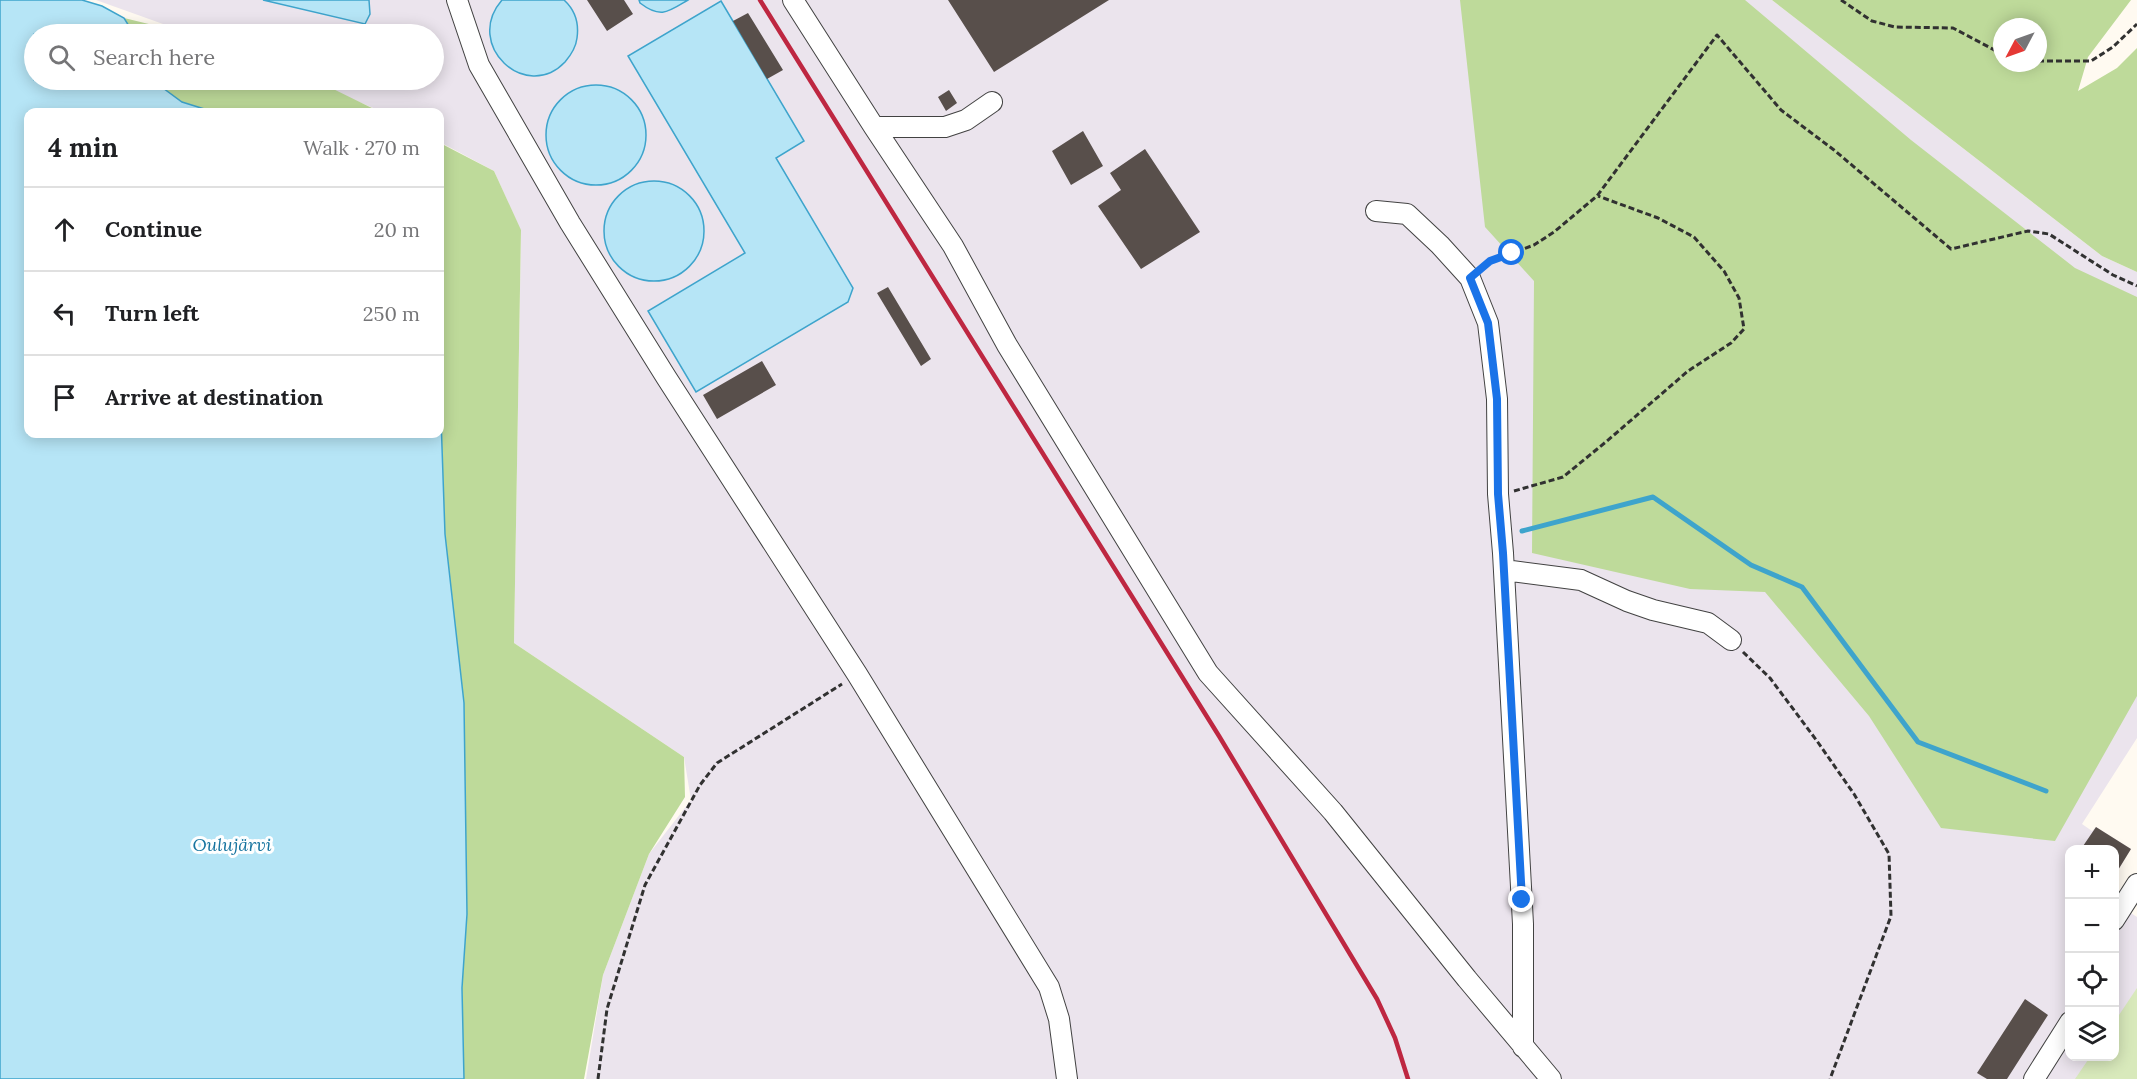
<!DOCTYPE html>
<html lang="en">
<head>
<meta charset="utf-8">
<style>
	body { margin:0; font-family:Lora,serif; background:#f2f2f2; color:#202124 }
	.controls { position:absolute; right:18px; bottom:18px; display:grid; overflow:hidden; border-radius:12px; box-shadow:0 3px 15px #0003 }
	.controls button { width:54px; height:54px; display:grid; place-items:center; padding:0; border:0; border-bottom:2px solid #e0e0e0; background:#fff; color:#202124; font:30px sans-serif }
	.compass { position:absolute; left:1993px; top:18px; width:54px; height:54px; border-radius:50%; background:#fff; box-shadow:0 3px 15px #0003; rotate:229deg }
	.stop { position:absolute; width:18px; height:18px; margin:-14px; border:4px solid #1a73e8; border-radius:50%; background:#fff }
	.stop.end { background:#1a73e8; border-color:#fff; box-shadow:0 2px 6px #0008 }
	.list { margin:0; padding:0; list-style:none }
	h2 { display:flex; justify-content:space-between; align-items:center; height:78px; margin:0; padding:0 24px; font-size:26px }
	h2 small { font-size:20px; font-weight:400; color:#757577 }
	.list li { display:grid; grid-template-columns:39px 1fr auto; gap:18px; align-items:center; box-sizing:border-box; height:84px; padding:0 24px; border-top:2px solid #e0e0e0 }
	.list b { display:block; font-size:22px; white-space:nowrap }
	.list em { font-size:20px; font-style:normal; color:#757577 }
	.icon { flex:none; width:33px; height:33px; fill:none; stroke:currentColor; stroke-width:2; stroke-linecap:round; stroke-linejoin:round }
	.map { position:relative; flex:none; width:2137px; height:1079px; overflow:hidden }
	.search { position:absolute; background:#fff; box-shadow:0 3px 15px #0003; left:24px; top:24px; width:420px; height:66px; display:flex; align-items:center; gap:15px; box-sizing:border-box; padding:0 21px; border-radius:33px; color:#757577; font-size:22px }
	.panel { position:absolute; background:#fff; box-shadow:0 3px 15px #0003; left:24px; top:108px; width:420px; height:330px; border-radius:12px }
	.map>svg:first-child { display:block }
	.industrial { fill:#ebe4ed }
	.green { fill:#d8e9bb }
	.forest { fill:#beda9a; fill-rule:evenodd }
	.water { fill:#b6e5f6; stroke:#3ea4cc; stroke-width:1.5 }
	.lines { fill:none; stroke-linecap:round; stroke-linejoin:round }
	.stream { stroke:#3ea4cc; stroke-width:5 }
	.building { fill:#584f4b }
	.minor-casing { stroke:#424242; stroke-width:22 }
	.path { stroke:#313131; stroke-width:3; stroke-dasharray:6 3; stroke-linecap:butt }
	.minor { stroke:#fff; stroke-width:20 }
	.rail { stroke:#be2741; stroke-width:4.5 }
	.route { stroke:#1a73e8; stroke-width:8 }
	.labels { text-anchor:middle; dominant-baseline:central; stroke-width:6; stroke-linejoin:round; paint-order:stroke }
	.water-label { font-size:18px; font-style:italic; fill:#1875a0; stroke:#fff }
</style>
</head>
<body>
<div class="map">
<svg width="2137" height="1079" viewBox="0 0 2137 1079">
	<rect width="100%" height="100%" fill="#fffaf1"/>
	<path class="industrial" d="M96 0H1772L2102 256 2137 272V738L2082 824 2092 831 2096 827 2131 849 2115 875 2114 850H2070V1056H2114L2115 903 2137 917V1079H586L603 975 649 854 691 800 684 757 514 643 521 231 494 171 440 142V112H383L306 80H434V34H191Z"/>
	<path class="green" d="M2137 988V1079H2075L2090 1057 2114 1056 2115 1021Z"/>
	<path class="forest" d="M1460 0H1745L1911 140 2075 268 2137 297V696L2055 841 1941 828 1869 716 1765 592 1690 589 1532 553 1534 281 1485 227Z
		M1772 0H2131L2088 57 2078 91 2117 68 2137 48V272L2102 256ZM2002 27H2038V63H2002Z
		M124 18 190 34H134Z
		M152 80H315L380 112H214L182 102Z
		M440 143 494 171 521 230 514 643 684 757 685 797 649 854 603 975 584 1079H464L462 988 467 914 464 703 445 534 440 389Z"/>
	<path class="water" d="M0 0H82L102 6 124 18 134 34H34V80H152L182 102 214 112H28V434H440V389L445 534 464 703 467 914 462 988 464 1079H0Z
		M263 0H369L370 14 365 24Z
		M502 0H564C575 10 579 24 577 38 576 47 571 55 565 62 526 103 463 45 502 0Z
		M639 0H688C668 12 661 19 640 3Z
		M721 1 804 141 776 158 853 288 848 302 696 392 648 311 745 253 628 56Z
		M546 135a50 50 0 1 1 100 0a50 50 0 1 1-100 0Z
		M604 231a50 50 0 1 1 100 0a50 50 0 1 1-100 0Z"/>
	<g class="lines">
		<path class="stream" d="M1522 531 1653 497 1751 565 1802 587 1918 742 2046 791"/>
	</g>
	<path class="building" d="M587 0H624L633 14 607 31Z
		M948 0H1109L994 72Z
		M748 13 783 70 767 79 733 21Z
		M949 90 957 103 946 111 938 97Z
		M1083 131 1103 166 1071 185 1052 151Z
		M1145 149 1200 232 1141 269 1098 206 1121 190 1110 173Z
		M888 287 931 359 921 366 877 293Z
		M762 361 776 385 717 419 703 395Z
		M2096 827 2131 849 2115 875V849H2081Z
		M2025 999 2048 1015 2007 1079H1987L1977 1073Z"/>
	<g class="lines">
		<defs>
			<path id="minor" d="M457 0 479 65 570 223 666 377 857 674 1049 987 1059 1019 1067 1079
				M793 0 874 127 953 246 1007 345 1208 673 1333 812 1467 979 1551 1079
				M874 127H945L966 120 992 102
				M1376 211 1407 214 1440 245 1470 278 1488 323 1497 399 1498 494 1503 553 1523 924V1047
				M1504 570 1581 580 1627 601 1653 610 1708 623 1731 640
				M2114 920 2137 884
				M2034 1079 2070 1022"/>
		</defs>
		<use href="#minor" class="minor-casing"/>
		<path class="path" d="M1841 0 1872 21 1895 27 1953 28 2002 54
			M2038 61H2091L2113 47 2137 24
			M1484 266 1490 261 1534 245 1554 232 1597 196 1717 35 1781 110 1834 150 1951 249 2028 231 2049 234 2113 275 2137 286
			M1514 491 1563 477 1607 441 1688 371 1731 343 1744 329 1739 298 1724 271 1694 237 1658 218 1598 196
			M1743 652 1770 678 1817 741 1854 794 1889 854 1891 916 1830 1079
			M598 1079 607 1009 645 885 700 785 717 763 842 684"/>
		<use href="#minor" class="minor"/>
		<path class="rail" d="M760 0 1219 736 1377 999 1395 1038 1408 1079"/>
	</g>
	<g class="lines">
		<path class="route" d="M1512 253 1490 261 1470 278 1488 323 1497 399 1498 494 1503 553 1522 900"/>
	</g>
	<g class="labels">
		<g class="water-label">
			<text x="232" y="844">Oulujärvi</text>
		</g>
	</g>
</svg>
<div class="controls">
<button>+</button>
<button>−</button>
<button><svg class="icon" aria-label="locate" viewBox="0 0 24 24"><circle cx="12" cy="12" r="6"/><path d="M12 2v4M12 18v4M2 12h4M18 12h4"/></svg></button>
<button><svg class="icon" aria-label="layers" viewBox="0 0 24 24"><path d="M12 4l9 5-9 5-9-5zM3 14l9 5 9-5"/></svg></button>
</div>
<svg class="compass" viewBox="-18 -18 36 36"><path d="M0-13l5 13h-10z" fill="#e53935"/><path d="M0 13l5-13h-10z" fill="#757577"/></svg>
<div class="stop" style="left:1512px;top:253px"></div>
<div class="stop end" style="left:1522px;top:900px"></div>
<div class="search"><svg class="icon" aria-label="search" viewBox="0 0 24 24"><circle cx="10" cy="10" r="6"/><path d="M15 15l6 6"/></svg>Search here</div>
<section class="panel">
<h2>4 min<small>Walk · 270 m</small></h2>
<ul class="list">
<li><svg class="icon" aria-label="ahead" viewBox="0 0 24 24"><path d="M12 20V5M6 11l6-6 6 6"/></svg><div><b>Continue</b></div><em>20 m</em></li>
<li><svg class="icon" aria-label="left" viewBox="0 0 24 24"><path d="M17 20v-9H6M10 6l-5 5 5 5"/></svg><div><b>Turn left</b></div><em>250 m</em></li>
<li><svg class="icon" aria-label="arrive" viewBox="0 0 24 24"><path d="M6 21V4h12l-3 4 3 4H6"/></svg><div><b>Arrive at destination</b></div></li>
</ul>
</section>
</div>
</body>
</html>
